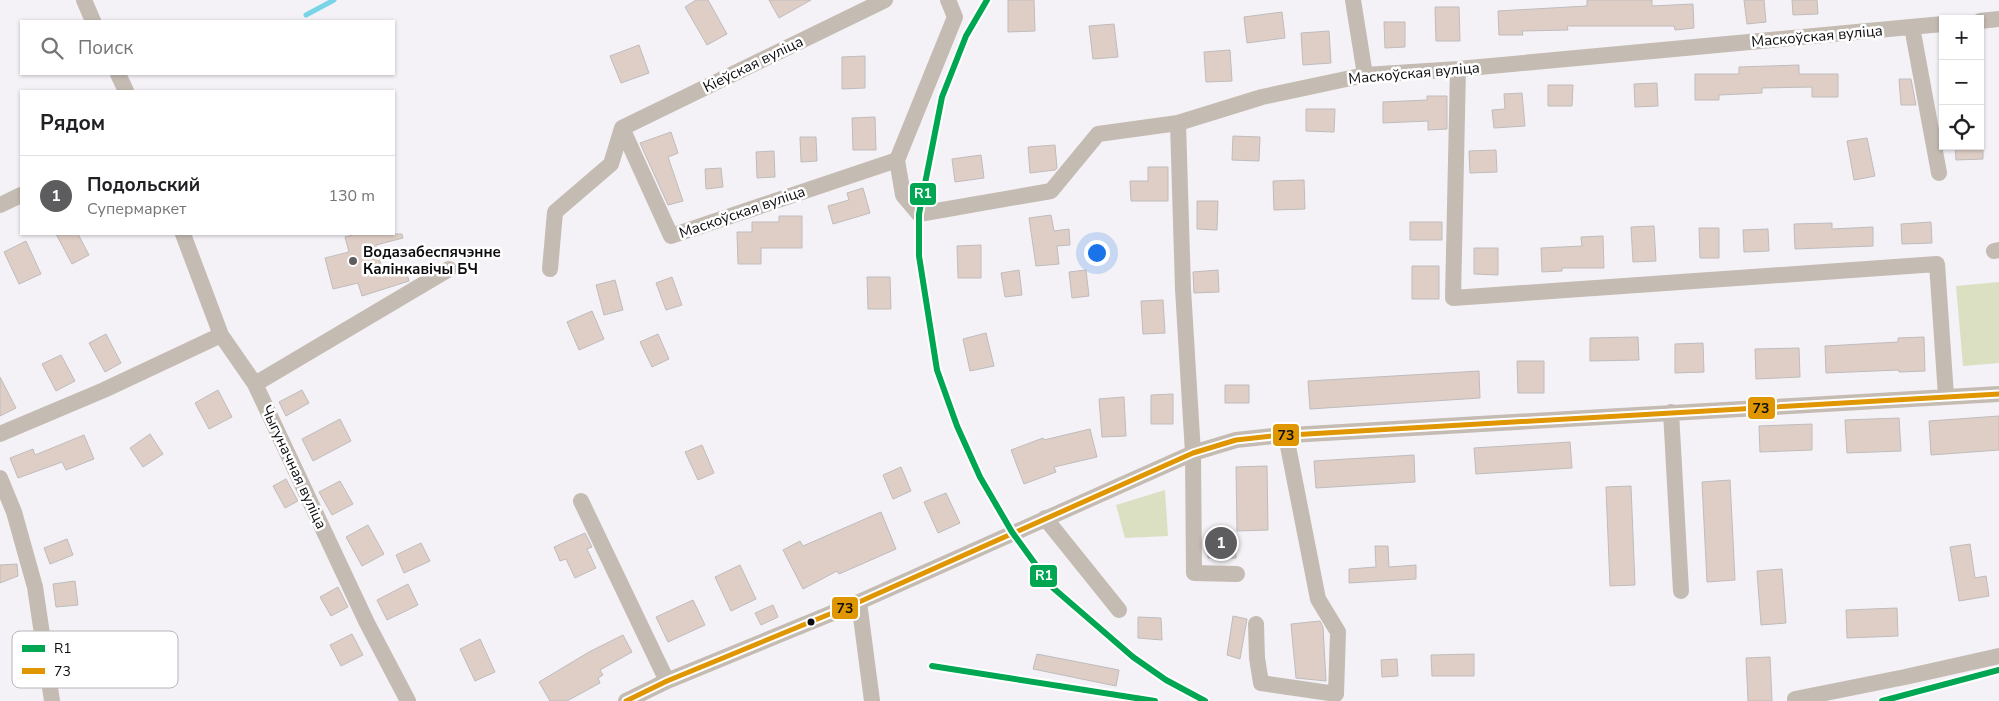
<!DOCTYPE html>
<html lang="ru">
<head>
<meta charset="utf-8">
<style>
	body { margin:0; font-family:"Nunito Sans",sans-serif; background:#f2f2f2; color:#202124 }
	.controls { position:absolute; right:15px; top:15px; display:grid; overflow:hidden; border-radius:0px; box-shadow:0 1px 4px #0004 }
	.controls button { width:45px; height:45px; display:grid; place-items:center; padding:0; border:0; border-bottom:1px solid #e0e0e0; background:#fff; color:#202124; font:25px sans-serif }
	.you { position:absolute; left:1096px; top:252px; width:18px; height:18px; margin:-12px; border:4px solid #fff; border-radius:50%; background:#1a73e8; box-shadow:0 0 0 8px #1a73e833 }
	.badge { display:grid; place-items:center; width:32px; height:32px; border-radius:50%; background:#5d5c5f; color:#fff; font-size:16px; font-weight:700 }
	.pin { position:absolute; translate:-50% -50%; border:2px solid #fff; box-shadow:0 1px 5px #0006 }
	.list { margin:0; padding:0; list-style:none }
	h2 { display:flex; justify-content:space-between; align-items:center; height:65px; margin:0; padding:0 20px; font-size:21px }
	h2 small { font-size:16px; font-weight:400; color:#757577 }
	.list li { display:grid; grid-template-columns:32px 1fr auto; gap:15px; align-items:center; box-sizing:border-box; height:80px; padding:0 20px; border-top:1px solid #e0e0e0 }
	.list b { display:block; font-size:19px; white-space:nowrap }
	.list p { margin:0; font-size:16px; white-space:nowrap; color:#757577 }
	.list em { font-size:16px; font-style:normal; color:#757577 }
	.icon { flex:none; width:28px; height:28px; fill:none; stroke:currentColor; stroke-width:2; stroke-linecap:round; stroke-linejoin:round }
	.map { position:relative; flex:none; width:1999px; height:701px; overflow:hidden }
	.search { position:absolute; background:#fff; box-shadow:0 1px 4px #0004; left:20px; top:20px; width:375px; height:55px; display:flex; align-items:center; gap:12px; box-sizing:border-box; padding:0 18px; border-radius:0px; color:#757577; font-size:19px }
	.panel { position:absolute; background:#fff; box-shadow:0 1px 4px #0004; left:20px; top:90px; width:375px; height:145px; border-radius:0px }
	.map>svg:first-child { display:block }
	.green { fill:#dbe0c3 }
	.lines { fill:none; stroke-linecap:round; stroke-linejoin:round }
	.stream { stroke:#79d4e7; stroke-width:5 }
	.building { fill:#dfcec6; stroke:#bfbcbd }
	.minor { stroke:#c4bbb3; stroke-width:16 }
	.bus-1-casing { stroke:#fff; stroke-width:9 }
	.bus-1 { stroke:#e09601; stroke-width:5 }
	.rail-1-casing { stroke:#fff; stroke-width:10 }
	.rail-1 { stroke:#00a651; stroke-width:6 }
	.poi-dot { fill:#5d5c5f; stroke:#fff; stroke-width:2 }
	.bus-dot { fill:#0c0b0e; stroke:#fff; stroke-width:2 }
	.labels { text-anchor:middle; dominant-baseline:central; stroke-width:5; stroke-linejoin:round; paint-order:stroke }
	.street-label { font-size:15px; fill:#0c0b0e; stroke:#fff }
	.poi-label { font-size:15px; font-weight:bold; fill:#0c0b0e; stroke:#fff; text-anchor:start }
	.key { fill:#fff; stroke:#b6b6b7; stroke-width:1 }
	.key-label { font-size:14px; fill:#0c0b0e }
	.line-badge { stroke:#fff; stroke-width:2 }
	.badge-label { font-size:14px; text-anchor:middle; font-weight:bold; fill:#fff }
	.pale-badge-label { font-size:14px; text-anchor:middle; font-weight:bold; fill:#111 }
</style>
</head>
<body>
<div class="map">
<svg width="1999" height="701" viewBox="0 0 1999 701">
	<rect width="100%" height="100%" fill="#f4f2f6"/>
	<path class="green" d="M1999 282V363L1963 366 1956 286Z
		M1165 490 1168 536 1125 538 1116 505Z"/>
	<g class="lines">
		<path class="stream" d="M306 15 334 0"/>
	</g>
	<path class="building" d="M696 0H708L727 34 707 45 685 7Z
		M769 0H811L779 18Z
		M1008 0H1034L1035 31 1008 32Z
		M1587 0H1652V6L1693 4 1694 28 1675 30 1674 26H1567L1568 30 1522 31 1523 35H1499L1498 11 1587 6Z
		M1744 0H1764L1766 22 1747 24Z
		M1792 0H1817L1818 14 1793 15Z
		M1435 7H1459L1460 41H1436Z
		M1282 12 1285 38 1247 43 1244 17Z
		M1384 22H1405V47L1385 48Z
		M1114 24 1118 57 1093 59 1089 26Z
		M1329 31 1331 63 1303 65 1301 33Z
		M639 45 649 73 621 83 610 56Z
		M1230 50 1232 81 1206 82 1204 52Z
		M865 56V88L842 89V57Z
		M1799 65V74H1838V97H1812V87L1762 88V93L1719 95V100H1695V74H1739V67Z
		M1899 79H1911L1916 105H1901Z
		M1657 83 1658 106 1635 107 1634 84Z
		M1548 85H1573L1572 106H1548Z
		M1522 93 1525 126 1494 128 1492 110 1505 109 1504 94Z
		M1427 96H1447V129L1428 130V121L1383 123V102L1427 100Z
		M1306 109H1335L1334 132 1306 131Z
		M875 117 876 150H853L852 118Z
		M671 132 678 153 668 157 683 201 668 205 640 143Z
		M1233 136 1260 137 1259 161 1232 160Z
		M800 137H816L817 161 801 162Z
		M1867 138 1875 176 1854 180 1847 141Z
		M1055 145 1057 168 1055 170 1030 173 1028 147Z
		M1955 146H1983V159L1956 160Z
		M1496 150 1497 172 1470 173 1469 151Z
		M774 151 775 177 757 178 756 152Z
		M981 155 984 178 955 182 952 159Z
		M1148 167H1168V201H1131L1130 181H1148Z
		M721 168 723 187 706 189 705 169Z
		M1304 180 1305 209 1274 210 1273 181Z
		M863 188 870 213 833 224 828 206 849 200 847 193Z
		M1197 201H1218L1217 230 1197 229Z
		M1051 215 1054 231 1069 229 1070 245 1057 246 1059 264 1036 266 1029 218Z
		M779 216H802V248H761V264H738L737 232H752V222H779Z
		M1410 222H1442V240H1410Z
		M1931 222 1932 243 1902 244 1901 224Z
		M1832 223V229L1873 227V246L1795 249 1794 224Z
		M1654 226 1656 261 1633 262 1631 227Z
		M1699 228H1719V258H1700Z
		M1768 229 1769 251 1744 252 1743 230Z
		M56 234H78L89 255 72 264Z
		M356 234H402L403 238 376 245 382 269 404 264 409 281 362 296 358 283 333 289 325 258 349 252 345 237Z
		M1603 236 1604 268H1562V271L1542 272 1541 248 1582 246 1581 237Z
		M26 241 41 274 19 284 4 252Z
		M981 245V278H958L957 246Z
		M1474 248H1498V275L1474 274Z
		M1412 266H1439V299H1412Z
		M1019 270 1022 295 1005 297 1001 273Z
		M1086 270 1089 296 1072 298 1069 272Z
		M1218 270 1219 292 1194 293 1193 272Z
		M672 277 682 305 666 310 656 283Z
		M867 277H890L891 309H868Z
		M615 280 623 310 604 315 596 285Z
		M1163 300 1165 333 1143 334 1141 301Z
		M592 311 604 339 579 350 567 322Z
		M986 333 994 366 970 371 963 339Z
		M106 334 121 363 105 372 89 343Z
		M658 334 669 359 652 367 640 342Z
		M1638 337 1639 360 1590 361V338Z
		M1924 337 1925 371 1899 372V370L1826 373 1825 346 1898 342V338Z
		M1703 343 1704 372 1675 373V344Z
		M1799 348 1800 377 1756 379 1755 349Z
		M61 355 75 381 56 391 42 364Z
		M1517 361H1544V393H1518Z
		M1479 371 1480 398 1310 409 1308 381Z
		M0 377 16 408 0 416Z
		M1225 385H1249V403H1225Z
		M218 390 232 417 209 429 195 403Z
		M302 390 309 403 286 416 279 402Z
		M1173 394V424H1151V395Z
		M1124 397 1126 436 1102 437 1099 399Z
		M1999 416V450L1931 455 1929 421Z
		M1899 418 1901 451 1847 453 1845 420Z
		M340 419 351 441 313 461 302 439Z
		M1812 424V450L1760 452 1759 426Z
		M1090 429 1097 457 1054 467 1056 472 1024 484 1011 450 1043 438 1044 440Z
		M150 434 163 454 143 467 130 448Z
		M84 435 94 459 66 470 62 462 18 478 10 458 33 449 35 455Z
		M1570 442 1572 468 1476 474 1474 448Z
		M702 445 714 473 698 480 685 452Z
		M1414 455 1415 482 1316 488 1314 461Z
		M1267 466 1268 530 1237 531 1236 467Z
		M901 467 911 491 893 499 883 475Z
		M286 479 298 501 285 508 273 486Z
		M1730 480 1735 580 1707 582 1702 482Z
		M340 481 353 504 332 515 319 492Z
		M1631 486 1635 585 1610 586 1606 487Z
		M946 493 960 523 938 533 924 502Z
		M881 512 896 549 839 574 837 571 803 589 783 550 800 541 803 546Z
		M368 525 384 554 362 566 346 537Z
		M585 533 592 547 587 549 596 568 575 578 566 559 560 561 554 547Z
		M1235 534 1236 558H1208L1207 536Z
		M67 539 73 555 50 564 44 548Z
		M421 543 430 561 404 573 396 555Z
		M1970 544 1975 578 1986 576 1989 596 1959 601 1950 547Z
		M1375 546H1388L1389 567 1416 565V579L1349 583V569L1376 567Z
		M17 564 18 576 0 583V565Z
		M740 565 756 599 731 611 715 577Z
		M1782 569 1786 623 1761 625 1757 571Z
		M75 581 78 605 56 607 53 584Z
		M408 584 418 605 387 620 377 600Z
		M338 587 348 607 331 616 320 597Z
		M693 600 705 625 668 642 656 617Z
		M773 605 778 617 761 625 755 613Z
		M1897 608 1898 636 1847 638 1846 610Z
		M1233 616 1247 619 1240 659 1227 655Z
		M1138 617 1161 618 1162 640 1138 638Z
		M1320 621 1323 627 1326 681 1296 678 1291 624Z
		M352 634 363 655 341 666 330 645Z
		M623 635 632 652 600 670 603 675 598 678 600 683 567 701H550L539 682 589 652Z
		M480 639 495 672 475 681 460 649Z
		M1037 654 1119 670 1116 686 1033 669Z
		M1474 654V676H1432L1431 655Z
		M1770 657 1772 701H1748L1746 658Z
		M1397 659 1398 676 1382 677 1381 660Z"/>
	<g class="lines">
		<path class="minor" d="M84 0 93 21
			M1353 0 1365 75
			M1980 21 1999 19
			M1912 27 1939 173
			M1458 69 1453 298 1937 264 1946 396
			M118 74 126 91
			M1178 123 1183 289 1193 453 1194 573 1237 574
			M622 128 671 236 897 160 955 17 948 0
			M622 128 885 0
			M897 160 903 195 919 214 1051 191 1098 134 1178 123 1262 97 1365 75 1458 69 1943 24
			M0 205 21 195
			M183 234 221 335 255 384 367 623 408 701
			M1994 251 1999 250
			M550 269 555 212 611 164 622 128
			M255 384 449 269
			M1671 412 1681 591
			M0 434 104 390 221 335
			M0 478 14 512 35 587 52 701
			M581 501 667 681
			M1045 518 1119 610
			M859 602 872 701
			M1256 624 1257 658 1261 683 1336 694 1338 632 1318 599 1286 436
			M1795 699 1905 677 1999 656
			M626 701 667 681 859 602 1193 453 1236 440 1273 436 1999 394"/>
		<defs>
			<path id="bus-1" d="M626 701 667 681 859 602 1193 453 1236 440 1273 436 1999 394"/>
		</defs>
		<use href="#bus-1" class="bus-1-casing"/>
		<use href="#bus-1" class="bus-1"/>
		<defs>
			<path id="rail-1" d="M987 0 966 36 942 97 919 214V256L937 370 957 426 980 477 1012 532 1052 587 1133 657 1166 680 1205 701
				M932 666 1155 701
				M1882 701 1999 670"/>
		</defs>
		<use href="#rail-1" class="rail-1-casing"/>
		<use href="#rail-1" class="rail-1"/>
	</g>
	<circle class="poi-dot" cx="353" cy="261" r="5"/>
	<circle class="bus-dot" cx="811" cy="622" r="4.5"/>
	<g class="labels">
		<g class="street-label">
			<text transform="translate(1817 36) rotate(-5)">Маскоўская вуліца</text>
			<text transform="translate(753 64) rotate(-26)">Кіеўская вуліца</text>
			<text transform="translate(1414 73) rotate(-5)">Маскоўская вуліца</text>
			<text transform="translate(742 212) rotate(-19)">Маскоўская вуліца</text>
			<text transform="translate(294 467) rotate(65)">Чыгуначная вуліца</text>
		</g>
		<g class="poi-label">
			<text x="363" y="252">Водазабеспячэнне<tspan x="363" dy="17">Калінкавічы БЧ</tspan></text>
		</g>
	</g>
	<rect x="12" y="631" width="166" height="57" rx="8" class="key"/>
	<rect x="22" y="645" width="23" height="7" fill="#00a651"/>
	<rect x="22" y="668" width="23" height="6" fill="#e09601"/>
	<g class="key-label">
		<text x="54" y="653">R1</text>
		<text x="54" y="676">73</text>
	</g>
	<g class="line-badge">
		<rect x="909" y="182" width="28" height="24" rx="5" fill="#00a651"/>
		<rect x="1747" y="396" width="29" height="24" rx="5" fill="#e09601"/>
		<rect x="1272" y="423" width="28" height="24" rx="5" fill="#e09601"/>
		<rect x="1029" y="564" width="29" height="24" rx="5" fill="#00a651"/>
		<rect x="831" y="596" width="28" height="24" rx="5" fill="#e09601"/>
	</g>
	<g class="badge-label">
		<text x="923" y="198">R1</text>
		<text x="1044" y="580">R1</text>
	</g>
	<g class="pale-badge-label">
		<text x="1761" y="413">73</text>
		<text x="1286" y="440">73</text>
		<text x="845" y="613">73</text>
	</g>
</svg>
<div class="controls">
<button>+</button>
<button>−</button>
<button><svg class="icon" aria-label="locate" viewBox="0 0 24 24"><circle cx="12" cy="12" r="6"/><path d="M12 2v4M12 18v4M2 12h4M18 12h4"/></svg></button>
</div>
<div class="you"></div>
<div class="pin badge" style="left:1221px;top:543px">1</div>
<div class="search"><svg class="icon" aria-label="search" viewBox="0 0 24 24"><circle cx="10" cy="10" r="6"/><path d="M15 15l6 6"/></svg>Поиск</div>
<section class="panel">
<h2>Рядом<small></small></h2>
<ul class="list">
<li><span class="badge">1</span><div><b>Подольский</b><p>Супермаркет</p></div><em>130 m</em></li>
</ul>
</section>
</div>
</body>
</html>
